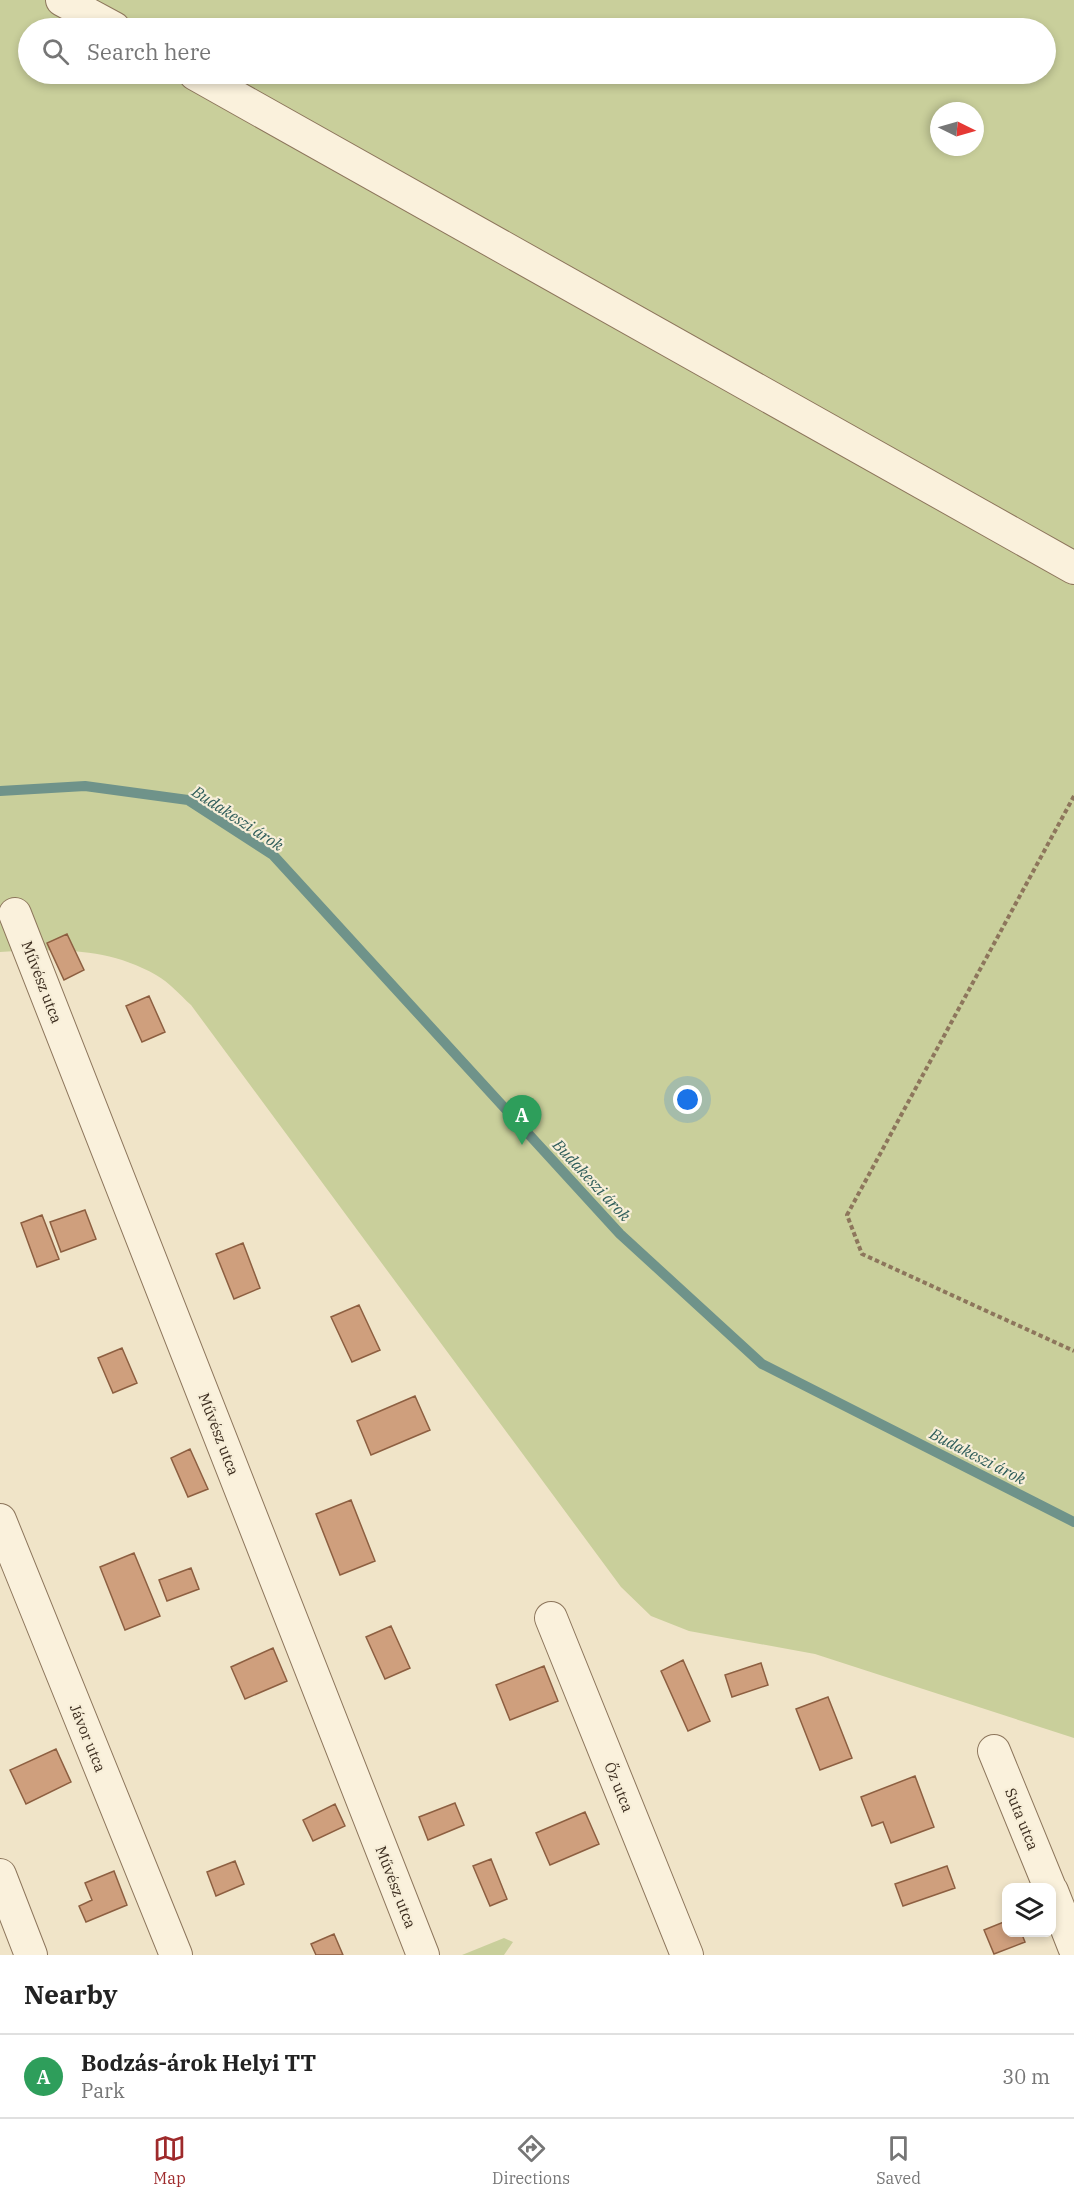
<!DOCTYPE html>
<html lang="en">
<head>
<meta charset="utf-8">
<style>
	body { margin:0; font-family:"IBM Plex Serif",serif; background:#f6f6f6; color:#222 }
	.controls { position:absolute; right:18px; bottom:18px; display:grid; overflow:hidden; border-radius:12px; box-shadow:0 3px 9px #0003 }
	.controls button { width:54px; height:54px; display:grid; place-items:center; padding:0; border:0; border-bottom:2px solid #e0e0e0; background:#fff; color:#222; font:30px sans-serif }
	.compass { position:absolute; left:930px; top:102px; width:54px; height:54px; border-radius:50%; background:#fff; box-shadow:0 3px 9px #0003; rotate:95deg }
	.you { position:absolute; left:688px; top:1100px; width:21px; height:21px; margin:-15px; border:4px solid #fff; border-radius:50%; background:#1a73e8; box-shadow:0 0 0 9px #1a73e833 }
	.badge { display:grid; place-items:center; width:39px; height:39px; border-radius:50%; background:#9e2a2b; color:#fff; font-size:20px; font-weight:700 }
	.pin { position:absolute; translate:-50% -50px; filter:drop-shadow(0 2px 3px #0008) }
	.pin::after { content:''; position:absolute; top:32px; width:21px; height:18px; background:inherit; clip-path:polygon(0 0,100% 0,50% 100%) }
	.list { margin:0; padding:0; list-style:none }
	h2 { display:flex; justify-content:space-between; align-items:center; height:78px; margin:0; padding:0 24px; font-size:26px }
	h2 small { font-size:20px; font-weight:400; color:#767676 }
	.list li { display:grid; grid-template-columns:39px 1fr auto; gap:18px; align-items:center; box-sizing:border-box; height:84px; padding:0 24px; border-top:2px solid #e0e0e0 }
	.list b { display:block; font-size:22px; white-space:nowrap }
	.list p { margin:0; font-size:20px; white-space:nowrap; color:#767676 }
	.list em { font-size:20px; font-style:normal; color:#767676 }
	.icon { flex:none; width:33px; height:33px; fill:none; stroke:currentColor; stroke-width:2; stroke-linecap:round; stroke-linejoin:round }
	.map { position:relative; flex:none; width:1074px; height:1955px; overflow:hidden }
	.search { position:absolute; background:#fff; box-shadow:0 3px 9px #0003; left:18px; right:18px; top:18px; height:66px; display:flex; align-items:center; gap:15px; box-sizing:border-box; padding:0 21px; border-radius:33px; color:#767676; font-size:22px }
	.sheet { height:162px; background:#fff }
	nav { display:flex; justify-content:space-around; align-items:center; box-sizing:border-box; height:84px; border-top:2px solid #e0e0e0; background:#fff; font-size:16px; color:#767676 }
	nav a { display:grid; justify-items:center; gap:3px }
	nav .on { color:#9e2a2b }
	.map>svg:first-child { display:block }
	.green { fill:#c9cf9b; fill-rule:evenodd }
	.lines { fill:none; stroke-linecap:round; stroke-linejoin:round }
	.stream { stroke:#6f938a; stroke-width:10 }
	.building { fill:#cf9f7d; stroke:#8d5f41; stroke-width:1.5 }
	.minor-casing { stroke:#8d765c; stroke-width:34 }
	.path { stroke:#8d765c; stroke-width:4; stroke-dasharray:4.5 3; stroke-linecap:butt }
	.minor { stroke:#faf1dc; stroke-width:32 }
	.labels { text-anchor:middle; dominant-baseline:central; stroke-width:4.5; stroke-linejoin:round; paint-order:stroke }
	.street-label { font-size:15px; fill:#3d2e20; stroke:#f7eed8 }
	.water-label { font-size:16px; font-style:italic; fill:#2f5d5a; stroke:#f7eed8 }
</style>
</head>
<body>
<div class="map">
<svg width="1074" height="1955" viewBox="0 0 1074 1955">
	<rect width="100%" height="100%" fill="#f0e4c8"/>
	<path class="green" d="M0 0H1074V1738L815 1654 689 1631 651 1616 621 1587 191 1005C180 995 169 982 156 975 107 947 55 949 0 952ZM28 28H1046V74H28ZM939 111H975V147H939Z
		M504 1938 513 1942 504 1955H462Z"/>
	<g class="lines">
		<path class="stream" d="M0 791 85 786 188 800 273 855 620 1234 762 1364 1074 1522"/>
	</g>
	<path class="building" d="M67 934 84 970 64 980 47 943Z
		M149 996 165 1032 142 1042 126 1006Z
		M85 1210 96 1239 61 1252 50 1222Z
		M42 1215 59 1259 37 1267 21 1223Z
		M243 1243 260 1288 234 1299 216 1254Z
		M359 1305 380 1350 352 1362 331 1317Z
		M122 1348 137 1383 113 1393 98 1358Z
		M415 1396 430 1430 371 1455 357 1421Z
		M190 1449 208 1489 188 1497 171 1458Z
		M351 1500 375 1561 340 1575 316 1514Z
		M134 1553 160 1616 125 1630 100 1567Z
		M191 1568 199 1589 167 1601 159 1580Z
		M391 1626 410 1668 385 1679 366 1637Z
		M273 1648 287 1681 245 1699 231 1667Z
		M683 1660 710 1721 688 1731 661 1671Z
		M761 1663 768 1685 732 1697 725 1675Z
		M544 1666 558 1701 510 1720 496 1685Z
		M828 1697 852 1758 820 1770 796 1709Z
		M56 1749 71 1782 26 1804 10 1770Z
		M915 1776 934 1827 891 1843 883 1822 872 1826 861 1797Z
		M455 1803 464 1825 428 1840 419 1817Z
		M335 1804 345 1826 313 1841 303 1820Z
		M585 1812 599 1844 550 1865 536 1833Z
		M491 1859 507 1899 490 1906 473 1866Z
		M235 1861 244 1884 216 1896 207 1872Z
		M947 1866 955 1888 903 1906 895 1884Z
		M114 1871 127 1905 86 1922 79 1906 92 1900 85 1883Z
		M1006 1921V1932H1021L1025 1942 994 1954 984 1930Z
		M334 1934 343 1955H316L311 1944Z"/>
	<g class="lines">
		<defs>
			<path id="minor" d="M62 0 114 28
				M195 74 1074 568
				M15 914 423 1955
				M0 1520 176 1955
				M551 1618 687 1955
				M994 1751 1050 1888
				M0 1875 31 1955
				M1052 1891 1074 1947"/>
		</defs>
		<use href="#minor" class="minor-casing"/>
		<path class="path" d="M1074 796 847 1215 862 1254 1074 1351"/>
		<use href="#minor" class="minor"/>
	</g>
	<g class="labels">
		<g class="street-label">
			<text transform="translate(42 982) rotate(69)">Művész utca</text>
			<text transform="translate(219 1434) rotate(69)">Művész utca</text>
			<text transform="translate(88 1738) rotate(68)">Jávor utca</text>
			<text transform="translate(619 1787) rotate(68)">Őz utca</text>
			<text transform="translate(1022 1819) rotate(68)">Suta utca</text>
			<text transform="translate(396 1887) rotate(69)">Művész utca</text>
		</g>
		<g class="water-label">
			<text transform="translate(238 818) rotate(33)">Budakeszi árok</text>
			<text transform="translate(592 1180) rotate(47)">Budakeszi árok</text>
			<text transform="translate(978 1456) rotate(27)">Budakeszi árok</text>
		</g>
	</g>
</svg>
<div class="controls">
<button><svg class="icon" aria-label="layers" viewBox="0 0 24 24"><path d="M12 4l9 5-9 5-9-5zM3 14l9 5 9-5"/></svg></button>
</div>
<svg class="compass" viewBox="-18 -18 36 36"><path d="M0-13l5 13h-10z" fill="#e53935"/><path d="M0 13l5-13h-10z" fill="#767676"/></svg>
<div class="you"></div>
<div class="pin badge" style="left:522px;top:1145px;background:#2e9e5b">A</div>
<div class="search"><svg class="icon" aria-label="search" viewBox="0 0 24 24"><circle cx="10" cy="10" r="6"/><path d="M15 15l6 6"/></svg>Search here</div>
</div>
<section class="sheet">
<h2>Nearby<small></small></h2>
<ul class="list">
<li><span class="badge" style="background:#2e9e5b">A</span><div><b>Bodzás-árok Helyi TT</b><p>Park</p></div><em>30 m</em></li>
</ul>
</section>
<nav>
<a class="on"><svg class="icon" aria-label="map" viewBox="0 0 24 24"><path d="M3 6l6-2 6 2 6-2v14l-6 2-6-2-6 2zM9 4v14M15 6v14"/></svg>Map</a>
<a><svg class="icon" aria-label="directions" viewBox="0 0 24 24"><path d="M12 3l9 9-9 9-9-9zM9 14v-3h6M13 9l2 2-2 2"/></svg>Directions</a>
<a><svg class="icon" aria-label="saved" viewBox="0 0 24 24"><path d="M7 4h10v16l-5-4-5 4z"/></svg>Saved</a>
</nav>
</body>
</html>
